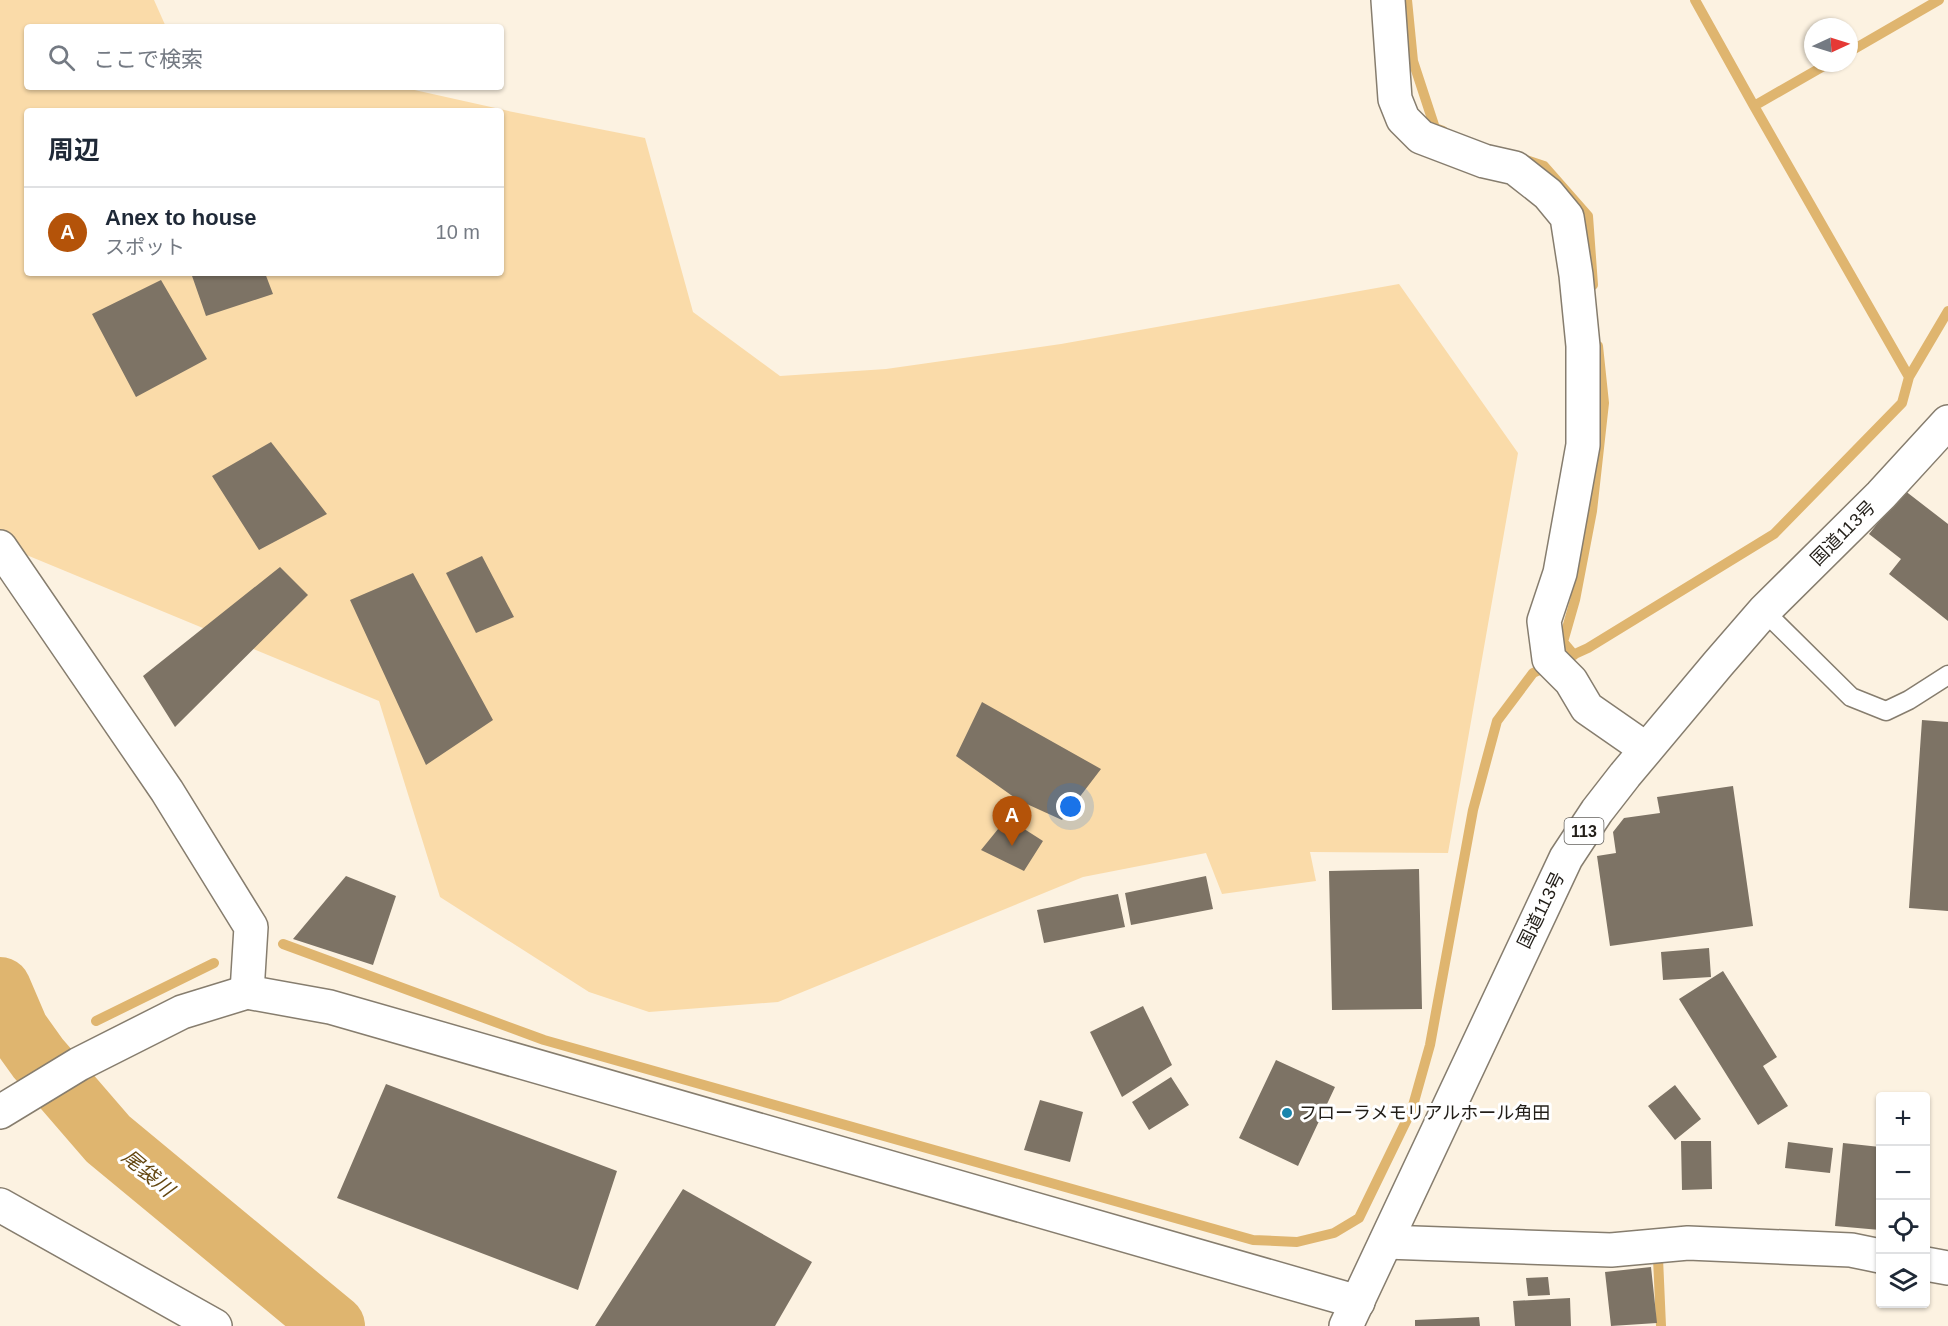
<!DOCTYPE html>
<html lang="ja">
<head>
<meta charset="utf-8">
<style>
	body { margin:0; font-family:Helvetica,"Noto Sans JP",sans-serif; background:#f2f2f3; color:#1f2937 }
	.controls { position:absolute; right:18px; bottom:18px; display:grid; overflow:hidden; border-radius:6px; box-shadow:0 2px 4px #0004 }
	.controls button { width:54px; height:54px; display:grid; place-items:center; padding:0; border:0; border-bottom:2px solid #e0e1e3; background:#fff; color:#1f2937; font:30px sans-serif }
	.compass { position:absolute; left:1804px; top:18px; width:54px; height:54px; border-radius:50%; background:#fff; box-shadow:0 2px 4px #0004; rotate:86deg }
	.you { position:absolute; left:1071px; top:807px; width:21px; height:21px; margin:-15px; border:4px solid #fff; border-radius:50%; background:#1a73e8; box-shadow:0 0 0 9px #1a73e833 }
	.badge { display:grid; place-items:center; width:39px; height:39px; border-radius:50%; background:#b45309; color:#fff; font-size:20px; font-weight:700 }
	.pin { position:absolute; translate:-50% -50px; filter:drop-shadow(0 2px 3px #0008) }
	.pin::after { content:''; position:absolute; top:32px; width:21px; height:18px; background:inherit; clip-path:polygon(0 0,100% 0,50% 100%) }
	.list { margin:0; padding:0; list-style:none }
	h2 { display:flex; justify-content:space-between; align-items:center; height:78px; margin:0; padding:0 24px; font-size:26px }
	h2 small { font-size:20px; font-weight:400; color:#747a83 }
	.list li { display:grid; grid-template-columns:39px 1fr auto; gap:18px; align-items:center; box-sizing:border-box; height:90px; padding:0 24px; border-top:2px solid #e0e1e3 }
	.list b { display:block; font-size:22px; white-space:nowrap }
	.list p { margin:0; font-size:20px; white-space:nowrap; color:#747a83 }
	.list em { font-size:20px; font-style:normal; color:#747a83 }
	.icon { flex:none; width:33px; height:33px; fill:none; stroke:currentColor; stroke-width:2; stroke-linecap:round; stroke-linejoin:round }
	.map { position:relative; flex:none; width:1948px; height:1326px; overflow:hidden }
	.search { position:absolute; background:#fff; box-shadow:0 2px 4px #0004; left:24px; top:24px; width:480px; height:66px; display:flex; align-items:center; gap:15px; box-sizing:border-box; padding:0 21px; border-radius:6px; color:#747a83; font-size:22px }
	.panel { position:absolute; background:#fff; box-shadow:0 2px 4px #0004; left:24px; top:108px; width:480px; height:168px; border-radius:6px }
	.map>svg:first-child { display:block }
	.green { fill:#fadba9; fill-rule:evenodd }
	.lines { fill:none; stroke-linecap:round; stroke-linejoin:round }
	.stream { stroke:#dfb56f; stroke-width:10 }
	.river { stroke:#dfb56f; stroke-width:62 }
	.building { fill:#7d7365 }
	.lane-casing { stroke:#867d6e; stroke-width:21 }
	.street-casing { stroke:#867d6e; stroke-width:36 }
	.secondary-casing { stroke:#867d6e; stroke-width:36 }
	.highway-casing { stroke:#867d6e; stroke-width:36 }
	.lane { stroke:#fff; stroke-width:18 }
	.street { stroke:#fff; stroke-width:33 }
	.secondary { stroke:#fff; stroke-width:33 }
	.highway { stroke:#fff; stroke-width:33 }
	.poi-dot { fill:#1985ad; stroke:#fff; stroke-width:2 }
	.labels { text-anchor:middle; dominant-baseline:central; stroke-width:6; stroke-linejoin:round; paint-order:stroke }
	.shield { fill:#fff; stroke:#64625d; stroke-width:1.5 }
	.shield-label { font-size:16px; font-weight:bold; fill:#221e18 }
	.street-label { font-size:18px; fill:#221e18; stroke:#fff }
	.poi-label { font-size:18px; fill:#221e18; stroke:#fff; text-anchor:start }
	.water-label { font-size:20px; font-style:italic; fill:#644711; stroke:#fff }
</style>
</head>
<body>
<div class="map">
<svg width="1948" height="1326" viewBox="0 0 1948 1326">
	<rect width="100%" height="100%" fill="#fcf2e1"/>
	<path class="green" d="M0 0H154L166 27H27V87H401L513 112 645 138 693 312 780 376 886 369 1061 344 1399 284 1518 453 1448 853 1310 852 1316 881 1222 894 1206 853 1083 877 778 1002 649 1012 589 992 440 897 379 701 0 544ZM27 111H501V273H27Z"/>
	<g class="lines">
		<path class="stream" d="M1407 0 1413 61 1435 128 1443 131
			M1695 0 1754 106 1909 377
			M1849 52 1939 0
			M1754 106 1829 63
			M1523 159 1544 166 1588 216 1593 285
			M1574 655 1563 642 1575 600 1592 511 1604 403 1598 346
			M283 944 544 1040 1253 1240 1297 1242 1334 1233 1359 1218 1412 1109 1430 1045 1473 810 1497 721 1533 673 1588 648 1774 534 1902 403 1909 377 1948 311
			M96 1021 214 963
			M38 1058 54 1047
			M1658 1258 1661 1326"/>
		<path class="river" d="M0 988 18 1030 38 1058 108 1139 334 1326"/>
	</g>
	<path class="building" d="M191 273H265L273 294 206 316Z
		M161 280 207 359 136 397 92 314Z
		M271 442 327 514 259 550 212 476Z
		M1904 490 1948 524V621L1889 574 1901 559 1869 534Z
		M482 556 514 617 476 633 446 573Z
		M280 567 308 595 175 727 143 676Z
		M413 573 493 720 426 765 350 600Z
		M982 702 1101 769 1062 820 1018 800 956 756Z
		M1922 720 1948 722V911L1909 908Z
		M1733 786 1753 926 1610 946 1597 856 1616 853 1613 832 1624 818 1660 813 1657 797Z
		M1007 818 1043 841 1024 871 981 850Z
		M1419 869 1422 1009 1332 1010 1329 871Z
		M346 876 396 896 373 965 293 939Z
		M1206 876 1213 909 1131 925 1125 893Z
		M1118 894 1125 927 1044 943 1037 910Z
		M1709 948 1711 977 1663 980 1661 952Z
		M1723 971 1777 1057 1763 1066 1788 1106 1758 1125 1679 999Z
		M1143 1006 1172 1065 1122 1097 1090 1032Z
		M1276 1060 1335 1087 1298 1166 1239 1138Z
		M1171 1077 1189 1105 1149 1130 1132 1102Z
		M386 1084 617 1171 578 1290 337 1198Z
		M1675 1085 1701 1119 1675 1140 1648 1106Z
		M1040 1100 1083 1112 1070 1162 1024 1150Z
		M1681 1141H1711L1712 1189 1682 1190Z
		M1788 1142 1833 1148 1830 1173 1785 1168Z
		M1843 1143 1880 1147V1230L1835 1226Z
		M683 1189 812 1262 775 1326H595Z
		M1651 1267 1657 1323 1611 1326 1605 1272Z
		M1548 1277 1550 1295 1528 1296 1526 1278Z
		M1570 1298 1571 1326H1515L1513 1301Z
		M1479 1317 1480 1326H1415V1320Z"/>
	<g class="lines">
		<defs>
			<path id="lane" d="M1764 611 1851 697 1886 711 1909 700 1948 675"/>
			<path id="street" d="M1388 0 1395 99 1403 119 1421 137 1484 161 1515 168 1548 194 1567 217 1576 275 1583 346V445L1560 573 1544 621 1549 659 1571 681 1587 708 1646 749
				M0 547 167 791 251 927 247 992
				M0 1205 215 1326
				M1386 1242 1611 1250 1688 1243 1851 1250 1880 1256
				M1926 1264 1948 1268"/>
			<path id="secondary" d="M0 1112 79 1064 182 1012 247 992 330 1007 1358 1302"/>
			<path id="highway" d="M1346 1326 1566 858 1597 811 1625 775 1718 664 1764 611 1881 495 1948 422"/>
		</defs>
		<use href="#lane" class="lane-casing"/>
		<use href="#street" class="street-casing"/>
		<use href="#secondary" class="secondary-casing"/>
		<use href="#highway" class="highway-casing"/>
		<use href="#lane" class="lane"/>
		<use href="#street" class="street"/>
		<use href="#secondary" class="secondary"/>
		<use href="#highway" class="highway"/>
	</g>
	<circle class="poi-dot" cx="1287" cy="1113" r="6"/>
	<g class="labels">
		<rect class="shield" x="1564.5" y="818" width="39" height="26" rx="4.5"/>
		<g class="shield-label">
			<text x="1584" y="831">113</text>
		</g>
		<g class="street-label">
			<text transform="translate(1843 533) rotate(-45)">国道113号</text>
			<text transform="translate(1541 910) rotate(-64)">国道113号</text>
		</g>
		<g class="poi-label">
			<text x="1299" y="1113">フローラメモリアルホール角田</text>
		</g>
		<g class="water-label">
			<text transform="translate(148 1173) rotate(40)">尾袋川</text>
		</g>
	</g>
</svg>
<div class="controls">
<button>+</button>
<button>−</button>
<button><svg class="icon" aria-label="locate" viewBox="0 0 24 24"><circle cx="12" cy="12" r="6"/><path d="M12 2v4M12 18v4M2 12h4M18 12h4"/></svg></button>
<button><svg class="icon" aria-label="layers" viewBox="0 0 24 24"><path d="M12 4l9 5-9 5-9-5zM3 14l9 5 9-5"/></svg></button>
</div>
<svg class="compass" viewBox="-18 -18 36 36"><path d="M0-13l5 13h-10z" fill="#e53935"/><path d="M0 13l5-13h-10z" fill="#747a83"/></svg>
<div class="you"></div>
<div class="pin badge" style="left:1012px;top:846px">A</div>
<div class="search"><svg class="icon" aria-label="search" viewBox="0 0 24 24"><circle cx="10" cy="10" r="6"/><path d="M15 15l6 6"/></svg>ここで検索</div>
<section class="panel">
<h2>周辺<small></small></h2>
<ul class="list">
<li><span class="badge">A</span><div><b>Anex to house</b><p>スポット</p></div><em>10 m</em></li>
</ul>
</section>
</div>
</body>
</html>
